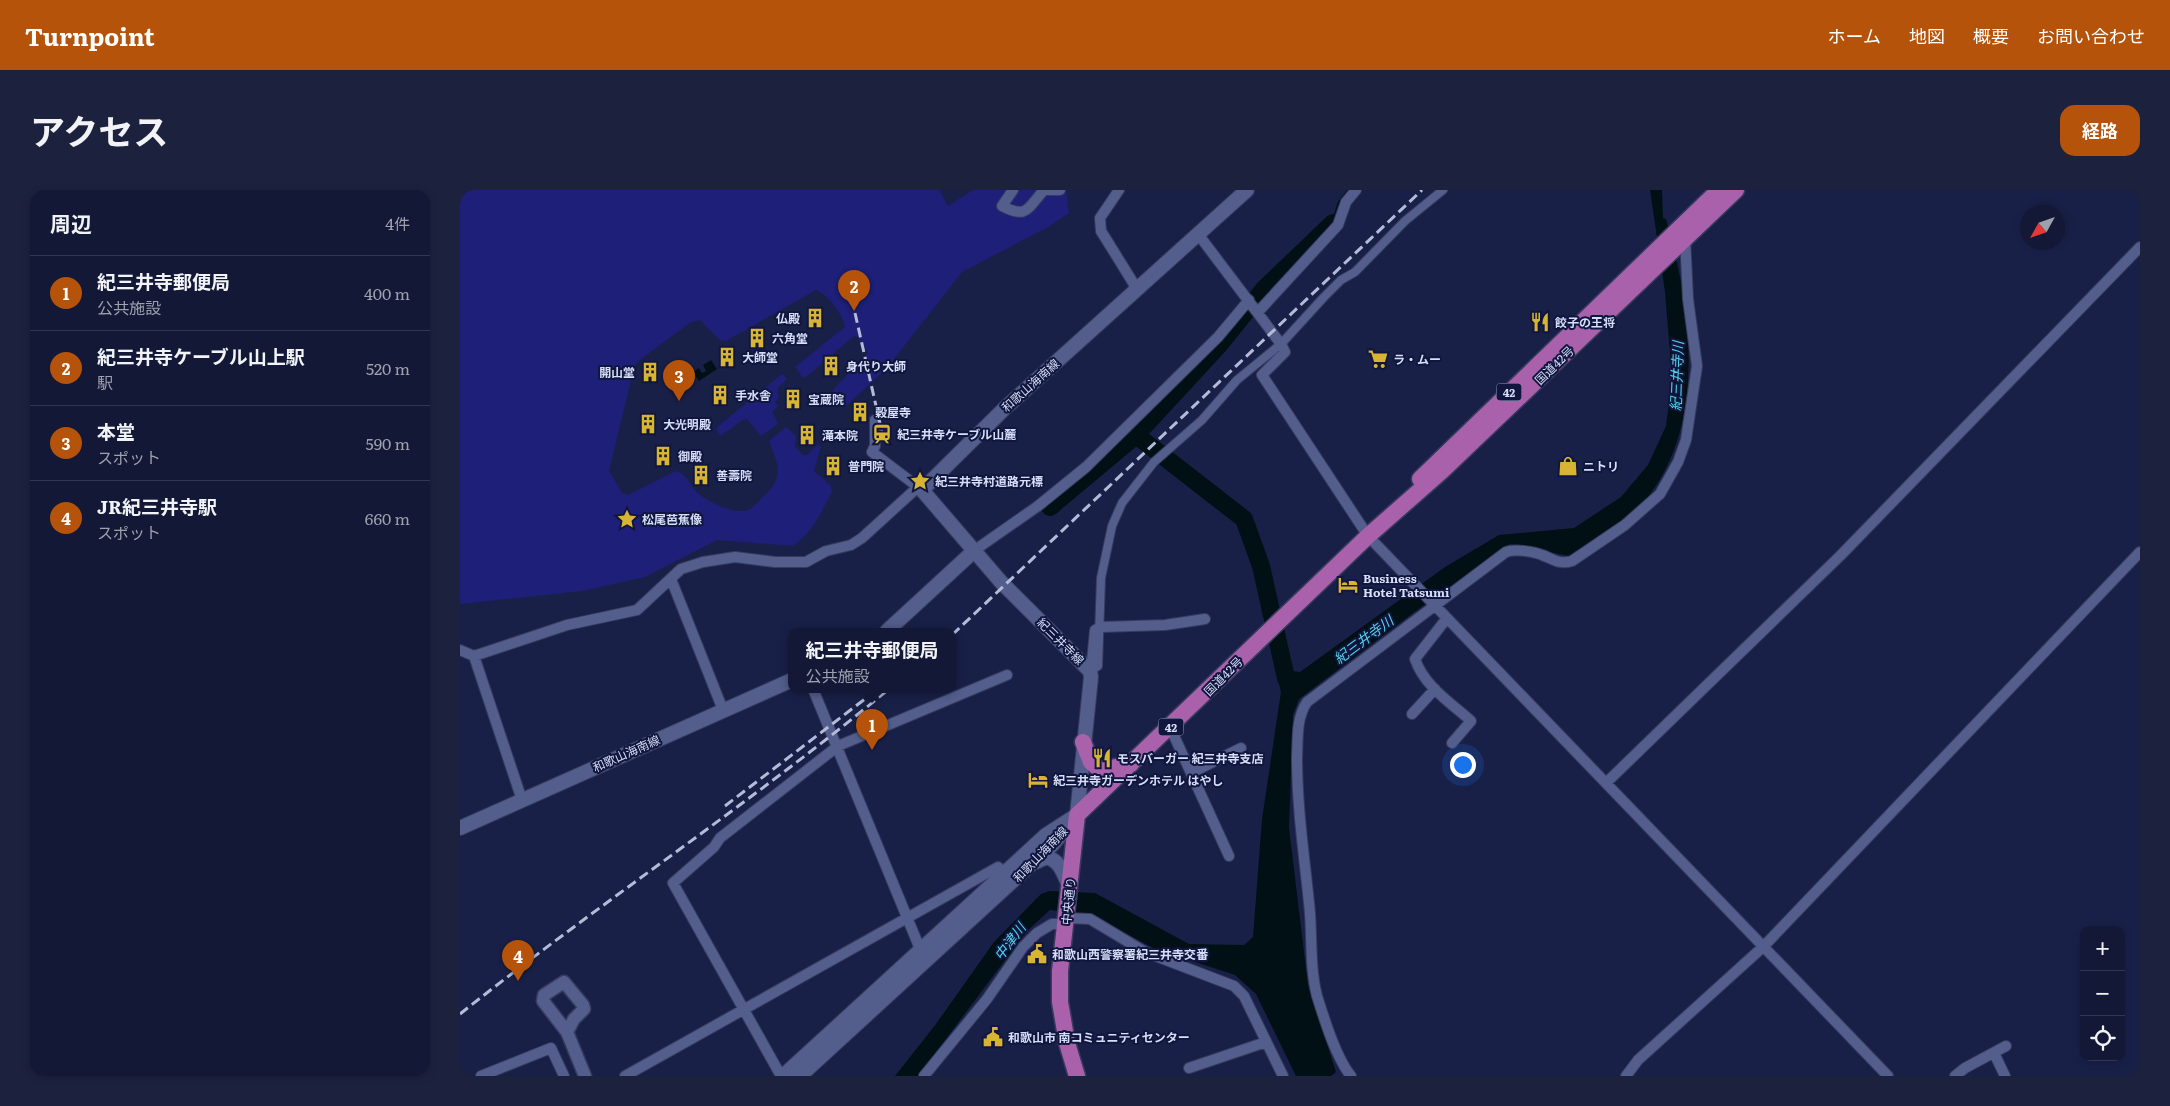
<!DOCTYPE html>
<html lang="ja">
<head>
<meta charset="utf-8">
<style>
	body { margin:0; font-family:Literata,"Noto Sans JP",serif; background:#1c213e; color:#f1f3f6 }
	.controls { position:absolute; right:15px; bottom:15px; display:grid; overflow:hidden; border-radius:10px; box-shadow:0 2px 8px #0003 }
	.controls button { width:45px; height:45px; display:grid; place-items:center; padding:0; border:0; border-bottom:1px solid #323751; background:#131836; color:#f1f3f6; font:25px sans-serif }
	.compass { position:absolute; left:1560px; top:15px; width:45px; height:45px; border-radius:50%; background:#131836; box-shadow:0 2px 8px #0003; rotate:230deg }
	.you { position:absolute; left:1002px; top:574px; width:18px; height:18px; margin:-12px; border:4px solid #fff; border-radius:50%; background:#1a73e8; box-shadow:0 0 0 8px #1a73e833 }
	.badge { display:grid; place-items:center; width:32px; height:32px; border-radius:50%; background:#b45309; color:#fff; font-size:16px; font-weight:700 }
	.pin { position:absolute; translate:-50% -41px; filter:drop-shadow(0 1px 2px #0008) }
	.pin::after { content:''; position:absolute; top:26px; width:18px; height:15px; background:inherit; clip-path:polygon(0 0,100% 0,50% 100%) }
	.popup { position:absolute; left:328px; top:438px; width:168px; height:65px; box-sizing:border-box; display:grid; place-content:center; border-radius:10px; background:#131836; filter:drop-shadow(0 1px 4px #0005); font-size:16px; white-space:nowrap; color:#9da0ad }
	.popup b { font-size:19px; color:#f1f3f6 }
	.popup::after { content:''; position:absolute; left:50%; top:100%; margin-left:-10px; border:10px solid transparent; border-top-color:#131836 }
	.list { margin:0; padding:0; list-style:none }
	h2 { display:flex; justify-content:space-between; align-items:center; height:65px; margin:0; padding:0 20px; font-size:21px }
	h2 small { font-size:16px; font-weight:400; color:#9da0ad }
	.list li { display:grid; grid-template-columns:32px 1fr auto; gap:15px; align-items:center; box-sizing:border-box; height:75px; padding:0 20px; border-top:1px solid #323751 }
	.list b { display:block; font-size:19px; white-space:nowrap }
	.list p { margin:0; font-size:16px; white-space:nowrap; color:#9da0ad }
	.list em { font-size:16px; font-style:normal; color:#9da0ad }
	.icon { flex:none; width:28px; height:28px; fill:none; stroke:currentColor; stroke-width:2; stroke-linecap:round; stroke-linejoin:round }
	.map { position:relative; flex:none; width:1680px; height:886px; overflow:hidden; border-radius:15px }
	header { display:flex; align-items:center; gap:30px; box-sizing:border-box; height:70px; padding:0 25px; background:#b45309; color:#fff }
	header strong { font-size:24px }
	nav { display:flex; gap:28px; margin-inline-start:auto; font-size:18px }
	.intro { display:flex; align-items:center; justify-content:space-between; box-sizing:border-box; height:120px; padding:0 30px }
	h1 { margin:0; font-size:35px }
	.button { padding:12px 22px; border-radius:15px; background:#b45309; color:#fff; font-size:18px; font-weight:700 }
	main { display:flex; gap:30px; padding:0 30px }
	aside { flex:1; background:#131836; border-radius:15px; box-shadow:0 2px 8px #0003 }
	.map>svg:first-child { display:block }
	.green { fill:#1d1f78 }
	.water { fill:#001015 }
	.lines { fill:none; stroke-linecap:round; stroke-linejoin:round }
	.stream { stroke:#001015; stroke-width:3 }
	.river { stroke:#001015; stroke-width:18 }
	.pedestrian-casing { stroke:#383b5e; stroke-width:10 }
	.minor-casing { stroke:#383b5e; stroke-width:12 }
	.tertiary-casing { stroke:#383b5e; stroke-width:15 }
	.secondary-casing { stroke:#383b5e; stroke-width:16 }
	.trunk-casing { stroke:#383b5e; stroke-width:19 }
	.pedestrian { stroke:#535e8c; stroke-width:8 }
	.minor { stroke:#535e8c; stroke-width:10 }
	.tertiary { stroke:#535e8c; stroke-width:12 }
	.secondary { stroke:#535e8c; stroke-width:14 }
	.trunk { stroke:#aa61ac; stroke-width:16 }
	.rail { stroke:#b4bbd9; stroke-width:3; stroke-dasharray:10 5; stroke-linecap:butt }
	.labels { text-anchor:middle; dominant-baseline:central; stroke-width:4; stroke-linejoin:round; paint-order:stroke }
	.shield { fill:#10163d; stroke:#9ba2c1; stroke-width:1 }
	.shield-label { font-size:11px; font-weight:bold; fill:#d6def9 }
	.poi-label { font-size:12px; font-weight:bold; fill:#d6def9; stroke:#10163d; text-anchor:start }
	.street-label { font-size:12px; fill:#d6def9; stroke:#10163d }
	.water-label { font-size:14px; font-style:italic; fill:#55d2ea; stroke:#10163d }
</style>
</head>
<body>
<header>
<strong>Turnpoint</strong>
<nav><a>ホーム</a><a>地図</a><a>概要</a><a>お問い合わせ</a></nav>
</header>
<div class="intro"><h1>アクセス</h1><a class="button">経路</a></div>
<main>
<aside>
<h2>周辺<small>4件</small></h2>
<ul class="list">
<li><span class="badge">1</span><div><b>紀三井寺郵便局</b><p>公共施設</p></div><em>400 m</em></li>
<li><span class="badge">2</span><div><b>紀三井寺ケーブル山上駅</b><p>駅</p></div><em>520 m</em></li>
<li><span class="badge">3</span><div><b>本堂</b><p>スポット</p></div><em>590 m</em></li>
<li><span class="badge">4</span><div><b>JR紀三井寺駅</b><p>スポット</p></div><em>660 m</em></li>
</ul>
</aside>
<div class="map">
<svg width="1680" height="886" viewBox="0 0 1680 886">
	<rect width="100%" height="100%" fill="#192048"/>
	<path class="green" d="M0 0H479L488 16 513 0H606L609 23 588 37 502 82 427 178 387 215H382L372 205 373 200 408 163 398 147 394 146 346 187 343 188 335 177 385 137C383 125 368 104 356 100L266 151 260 150 240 130 231 132 177 172 174 178 149 281 162 303 168 305 216 281C228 284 231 298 240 305 251 313 276 326 290 319 295 316 300 310 304 306 326 285 317 274 309 251L326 237 336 246 335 257 343 265H347L357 255 361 256 354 281 371 296 372 302C361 322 353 343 332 356L257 350 185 387 122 401 0 414Z
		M322 184 327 189 317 199 319 207 315 212 318 216 312 222 318 234 301 246 286 228 260 246 256 238Z"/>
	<path class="water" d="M1190 0H1202L1203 28 1206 29C1234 127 1251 258 1164 332 1148 346 1126 355 1109 366L1050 354 953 423 839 509 833 525 829 638 848 795 876 882 871 886H836L796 804 775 785 693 758 632 725 590 720 567 741 458 886H435L476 834 534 752 581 704 589 701 635 703 729 754 784 755 793 747 802 629 821 502 813 468 826 462 832 481 840 482 985 377 1039 345 1114 338 1161 307 1188 275 1206 236 1212 188 1205 102Z
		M251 170 257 179 239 191 233 182 239 178 242 183 246 181 243 175Z"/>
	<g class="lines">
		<path class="stream" d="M873 33 879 13 889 0"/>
		<path class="river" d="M676 245 784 329 801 376 826 488
			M590 317 676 245 760 154 804 99 873 33"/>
		<defs>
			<path id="pedestrian" d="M630 481 638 476 641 388 652 336 662 313 694 272 742 230 777 190 821 154 864 107 881 90 895 82 945 31 983 0"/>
			<path id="minor" d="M553 0 542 16C567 29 567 19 584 0H600
				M659 0 640 28 641 41 677 99
				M738 44 821 154 825 162 802 185 908 346 1428 886
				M798 122 878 35 886 12 896 0
				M415 230V256L412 262 462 300
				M515 360 578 316 626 277 758 147 789 110
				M211 389 263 520
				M987 428 955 469C964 496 991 513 1011 531L992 553
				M0 460 14 466 107 435 177 420 221 379 243 372 275 367 315 372H346L366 361 391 355 402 348 458 297
				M14 466 62 610
				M626 476 632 472 635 440 641 437 705 435 745 429
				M353 499 458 754 466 763
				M952 524 975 499
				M710 537 769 666
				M731 583 781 558
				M1146 593 1381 365 1680 57
				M607 728 630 729 685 762 774 796 784 806 823 886
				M1534 863 1545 886
				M729 878 806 852
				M21 886 91 858 104 886
				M165 886 538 677 545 684
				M321 886 213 693 254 657 260 648 378 556 547 485
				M464 886 527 809 563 757 577 743 592 734H606
				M891 886C876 868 864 828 857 806 850 778 852 751 850 723 845 670 837 621 837 567 838 549 836 528 847 512L1046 362C1054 359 1073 361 1082 365 1093 369 1099 375 1112 371L1165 335 1200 304 1218 272 1226 250 1237 176 1228 109 1225 47
				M1166 886 1178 870 1304 756 1680 362
				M1495 886 1505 878 1546 856"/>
			<path id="tertiary" d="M107 842 114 829 124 819 123 815 104 792 84 805 83 811 107 842 125 886"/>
			<path id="secondary" d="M427 441 515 360
				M617 625 631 487 630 481 541 392 462 300 544 219 787 0
				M0 638 332 490
				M576 672 587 667C603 673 602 684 610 696
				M323 886 586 645 617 625
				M340 886 593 654 609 635"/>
			<path id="trunk" d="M960 289 1259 0
				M623 552 631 572 640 580 671 574
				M617 886 607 853 600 812V781L617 625 908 346 983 280 1276 0"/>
		</defs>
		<use href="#pedestrian" class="pedestrian-casing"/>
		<use href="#minor" class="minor-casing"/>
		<use href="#tertiary" class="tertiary-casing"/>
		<use href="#secondary" class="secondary-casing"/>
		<use href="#trunk" class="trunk-casing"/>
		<use href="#pedestrian" class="pedestrian"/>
		<use href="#minor" class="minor"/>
		<use href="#tertiary" class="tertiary"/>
		<use href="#secondary" class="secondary"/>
		<use href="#trunk" class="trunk"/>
		<path class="rail" d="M395 123 423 247
			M492 445 962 0
			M265 616 418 499
			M0 824C141 712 291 613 429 499"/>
	</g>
	<defs>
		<symbol id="building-bare" viewBox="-9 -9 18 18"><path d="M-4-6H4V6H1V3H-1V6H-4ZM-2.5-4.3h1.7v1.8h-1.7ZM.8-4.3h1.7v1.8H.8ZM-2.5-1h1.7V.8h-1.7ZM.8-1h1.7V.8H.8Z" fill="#d8b434" stroke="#10163d" stroke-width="2.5" paint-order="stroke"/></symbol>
		<symbol id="restaurant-bare" viewBox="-9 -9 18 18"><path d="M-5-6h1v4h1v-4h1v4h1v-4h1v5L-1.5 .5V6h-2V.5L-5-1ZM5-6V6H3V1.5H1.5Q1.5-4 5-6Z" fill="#d8b434" stroke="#10163d" stroke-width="2.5" paint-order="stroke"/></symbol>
		<symbol id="supermarket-bare" viewBox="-9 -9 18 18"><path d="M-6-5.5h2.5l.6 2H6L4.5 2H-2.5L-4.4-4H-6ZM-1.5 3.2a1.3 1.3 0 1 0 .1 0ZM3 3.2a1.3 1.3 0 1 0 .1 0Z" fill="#d8b434" stroke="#10163d" stroke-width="2.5" paint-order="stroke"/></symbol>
		<symbol id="station-bare" viewBox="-9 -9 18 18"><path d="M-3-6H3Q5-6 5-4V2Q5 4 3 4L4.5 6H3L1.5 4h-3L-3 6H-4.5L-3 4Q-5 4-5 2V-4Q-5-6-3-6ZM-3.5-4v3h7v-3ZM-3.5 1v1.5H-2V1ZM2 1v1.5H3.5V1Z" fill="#d8b434" stroke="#10163d" stroke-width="2.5" paint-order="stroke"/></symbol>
		<symbol id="shop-bare" viewBox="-9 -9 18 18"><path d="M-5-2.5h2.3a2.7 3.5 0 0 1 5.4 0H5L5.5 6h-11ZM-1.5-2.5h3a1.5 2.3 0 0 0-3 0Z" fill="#d8b434" stroke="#10163d" stroke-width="2.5" paint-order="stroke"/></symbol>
		<symbol id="sight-bare" viewBox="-9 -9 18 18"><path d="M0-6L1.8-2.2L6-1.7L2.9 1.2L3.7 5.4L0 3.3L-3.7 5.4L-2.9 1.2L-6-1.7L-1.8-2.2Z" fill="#d8b434" stroke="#10163d" stroke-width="2.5" paint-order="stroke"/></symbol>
		<symbol id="hotel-bare" viewBox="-9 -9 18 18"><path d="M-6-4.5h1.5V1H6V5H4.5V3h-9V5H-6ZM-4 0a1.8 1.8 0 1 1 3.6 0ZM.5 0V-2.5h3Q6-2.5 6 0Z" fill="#d8b434" stroke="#10163d" stroke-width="2.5" paint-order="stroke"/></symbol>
		<symbol id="civic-bare" viewBox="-9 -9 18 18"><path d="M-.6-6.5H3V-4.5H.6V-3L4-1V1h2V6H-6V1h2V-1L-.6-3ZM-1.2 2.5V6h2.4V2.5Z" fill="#d8b434" stroke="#10163d" stroke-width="2.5" paint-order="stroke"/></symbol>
	</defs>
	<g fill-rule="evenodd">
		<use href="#building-bare" x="341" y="114" width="28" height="28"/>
		<use href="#restaurant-bare" x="1066" y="118" width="28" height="28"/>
		<use href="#building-bare" x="283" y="134" width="28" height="28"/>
		<use href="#building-bare" x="253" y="153" width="28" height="28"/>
		<use href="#supermarket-bare" x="904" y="155" width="28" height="28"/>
		<use href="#building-bare" x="357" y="162" width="28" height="28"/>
		<use href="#building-bare" x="176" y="168" width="28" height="28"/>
		<use href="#building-bare" x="246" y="191" width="28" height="28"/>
		<use href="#building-bare" x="319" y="195" width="28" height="28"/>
		<use href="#building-bare" x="386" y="208" width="28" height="28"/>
		<use href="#building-bare" x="174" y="220" width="28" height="28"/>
		<use href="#station-bare" x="408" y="230" width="28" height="28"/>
		<use href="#building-bare" x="333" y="231" width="28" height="28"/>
		<use href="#building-bare" x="189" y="252" width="28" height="28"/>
		<use href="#building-bare" x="359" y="262" width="28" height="28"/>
		<use href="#shop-bare" x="1094" y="262" width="28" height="28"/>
		<use href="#building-bare" x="227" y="271" width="28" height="28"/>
		<use href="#sight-bare" x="446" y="277" width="28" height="28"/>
		<use href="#sight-bare" x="153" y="315" width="28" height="28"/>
		<use href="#hotel-bare" x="874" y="381" width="28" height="28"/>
		<use href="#restaurant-bare" x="628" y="554" width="28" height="28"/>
		<use href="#hotel-bare" x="564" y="576" width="28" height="28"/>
		<use href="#civic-bare" x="563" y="750" width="28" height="28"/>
		<use href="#civic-bare" x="519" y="833" width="28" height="28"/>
	</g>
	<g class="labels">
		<g class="shield">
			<rect x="1036.5" y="193.5" width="25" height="17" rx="4"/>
			<rect x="698.5" y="528.5" width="25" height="17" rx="4"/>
		</g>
		<g class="shield-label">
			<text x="1049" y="202">42</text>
			<text x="711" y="537">42</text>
		</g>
		<g class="poi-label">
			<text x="340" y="128" text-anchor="end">仏殿</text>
			<text x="1095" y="132">餃子の王将</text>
			<text x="312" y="148">六角堂</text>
			<text x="282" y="167">大師堂</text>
			<text x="933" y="169">ラ・ムー</text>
			<text x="386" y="176">身代り大師</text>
			<text x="175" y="182" text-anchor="end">開山堂</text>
			<text x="275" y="205">手水舎</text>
			<text x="348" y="209">宝蔵院</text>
			<text x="415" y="222">穀屋寺</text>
			<text x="203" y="234">大光明殿</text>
			<text x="437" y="244">紀三井寺ケーブル山麓</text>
			<text x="362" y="245">滝本院</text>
			<text x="218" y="266">御殿</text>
			<text x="388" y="276">普門院</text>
			<text x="1123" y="276">ニトリ</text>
			<text x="256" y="285">善壽院</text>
			<text x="475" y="291">紀三井寺村道路元標</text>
			<text x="182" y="329">松尾芭蕉像</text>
			<text x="903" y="388">Business<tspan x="903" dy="14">Hotel Tatsumi</tspan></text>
			<text x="657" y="568">モスバーガー 紀三井寺支店</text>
			<text x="593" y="590">紀三井寺ガーデンホテル はやし</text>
			<text x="592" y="764">和歌山西警察署紀三井寺交番</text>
			<text x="548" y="847">和歌山市 南コミュニティセンター</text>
		</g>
		<g class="street-label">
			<text transform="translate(1094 175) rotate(-44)">国道42号</text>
			<text transform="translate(570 195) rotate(-42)">和歌山海南線</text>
			<text transform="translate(601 451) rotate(45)">紀三井寺線</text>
			<text transform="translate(763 486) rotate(-45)">国道42号</text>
			<text transform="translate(166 563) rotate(-24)">和歌山海南線</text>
			<text transform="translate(580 664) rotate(-46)">和歌山海南線</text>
			<text transform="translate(608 711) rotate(-84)">中央通り</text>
		</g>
		<g class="water-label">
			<text transform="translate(1216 186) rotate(-88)">紀三井寺川</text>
			<text transform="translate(903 449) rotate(-37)">紀三井寺川</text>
			<text transform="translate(549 751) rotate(-53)">中津川</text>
		</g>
	</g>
</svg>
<div class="controls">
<button>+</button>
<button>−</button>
<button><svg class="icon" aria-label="locate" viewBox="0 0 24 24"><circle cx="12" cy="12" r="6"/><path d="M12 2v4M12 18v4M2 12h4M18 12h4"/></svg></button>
</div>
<svg class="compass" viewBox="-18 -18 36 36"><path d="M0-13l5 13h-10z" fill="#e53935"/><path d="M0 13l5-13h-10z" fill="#9da0ad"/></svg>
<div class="you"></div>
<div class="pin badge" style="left:412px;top:560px">1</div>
<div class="popup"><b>紀三井寺郵便局</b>公共施設</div>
<div class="pin badge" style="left:394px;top:121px">2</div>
<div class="pin badge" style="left:219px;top:211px">3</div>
<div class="pin badge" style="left:58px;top:791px">4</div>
</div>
</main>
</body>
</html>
